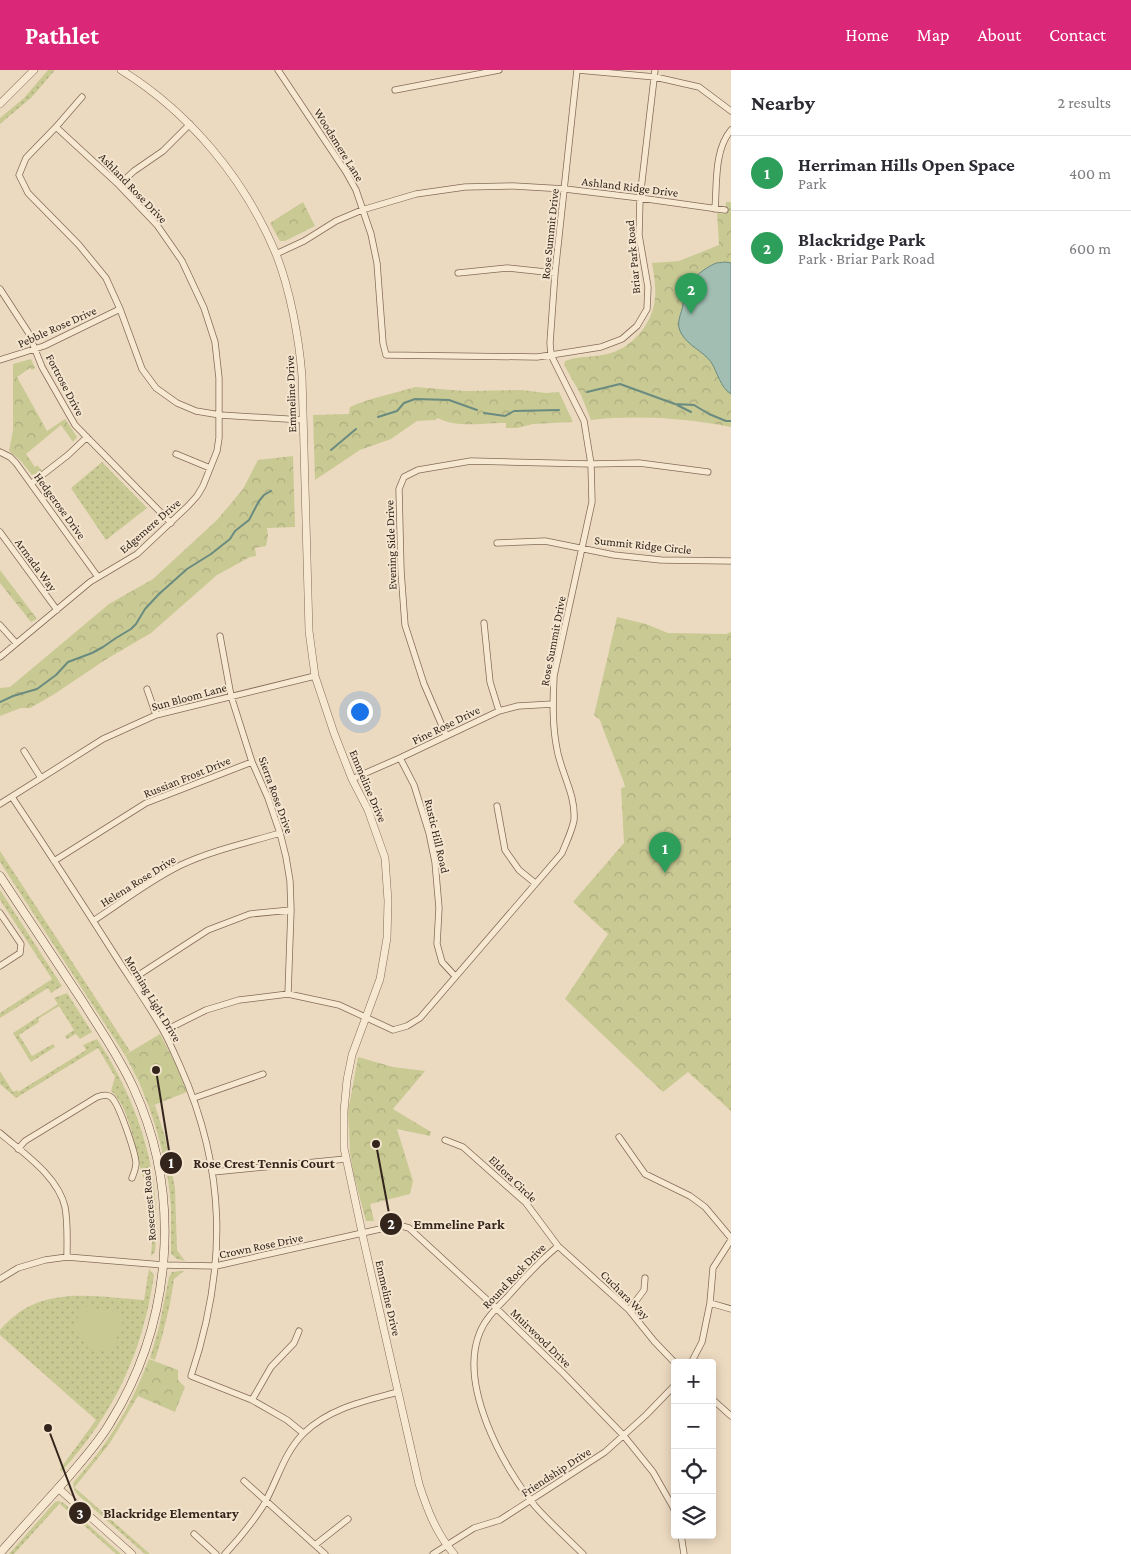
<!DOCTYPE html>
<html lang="en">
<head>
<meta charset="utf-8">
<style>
	body { margin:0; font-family:"Crimson Pro",serif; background:#f2f2f3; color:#2b2b33 }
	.controls { position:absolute; right:15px; bottom:15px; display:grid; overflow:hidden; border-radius:5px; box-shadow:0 2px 12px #0003 }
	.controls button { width:45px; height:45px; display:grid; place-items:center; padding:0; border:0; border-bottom:1px solid #e1e1e2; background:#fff; color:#2b2b33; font:25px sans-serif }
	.you { position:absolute; left:359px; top:641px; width:18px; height:18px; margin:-12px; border:4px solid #fff; border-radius:50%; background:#1a73e8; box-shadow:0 0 0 8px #1a73e833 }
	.badge { display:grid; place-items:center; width:32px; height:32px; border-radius:50%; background:#db2777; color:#fff; font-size:16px; font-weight:700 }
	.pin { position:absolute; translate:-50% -41px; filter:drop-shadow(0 1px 2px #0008) }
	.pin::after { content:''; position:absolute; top:26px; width:18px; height:15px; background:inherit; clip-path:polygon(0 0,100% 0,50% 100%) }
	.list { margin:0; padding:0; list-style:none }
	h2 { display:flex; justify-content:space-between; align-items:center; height:65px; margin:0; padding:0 20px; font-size:21px }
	h2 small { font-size:16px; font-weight:400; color:#7c7c81 }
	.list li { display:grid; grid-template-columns:32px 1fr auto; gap:15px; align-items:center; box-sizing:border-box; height:75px; padding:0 20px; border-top:1px solid #e1e1e2 }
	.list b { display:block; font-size:19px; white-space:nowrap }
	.list p { margin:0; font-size:16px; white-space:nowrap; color:#7c7c81 }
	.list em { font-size:16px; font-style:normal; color:#7c7c81 }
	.icon { flex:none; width:28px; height:28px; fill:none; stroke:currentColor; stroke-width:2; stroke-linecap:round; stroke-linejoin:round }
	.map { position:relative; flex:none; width:731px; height:1484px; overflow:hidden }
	header { display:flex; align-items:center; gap:30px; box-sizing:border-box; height:70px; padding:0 25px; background:#db2777; color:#fff }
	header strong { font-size:24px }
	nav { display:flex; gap:28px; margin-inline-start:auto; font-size:18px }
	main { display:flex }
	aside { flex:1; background:#fff }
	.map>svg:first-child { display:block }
	.grass { fill:url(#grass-dots) }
	.park { fill:url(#park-crowns) }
	.pitch { fill:#c9c994 }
	.water { fill:#a2beb3; stroke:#6a8b7f }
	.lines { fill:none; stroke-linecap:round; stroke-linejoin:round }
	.stream { stroke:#6a8b7f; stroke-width:2 }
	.minor-casing { stroke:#846b59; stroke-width:7 }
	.tertiary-casing { stroke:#846b59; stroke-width:8 }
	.secondary-casing { stroke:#654c3c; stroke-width:9 }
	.minor { stroke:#f7e8d2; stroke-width:5.5 }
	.tertiary { stroke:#f7e8d2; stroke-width:7 }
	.secondary { stroke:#f7e8d2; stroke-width:8 }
	.labels { text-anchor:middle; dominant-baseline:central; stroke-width:4; stroke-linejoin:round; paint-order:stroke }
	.street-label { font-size:12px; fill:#34251c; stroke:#f4e5cf }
	.leader { fill:none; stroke:#34251c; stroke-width:2 }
	.callout-dot { fill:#34251c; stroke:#f4e5cf; stroke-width:2 }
	.mark-label { font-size:15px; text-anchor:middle; font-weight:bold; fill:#fff }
	.callout-label { font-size:14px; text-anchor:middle; font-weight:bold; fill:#34251c; stroke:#f4e5cf; stroke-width:4; stroke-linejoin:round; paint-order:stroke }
</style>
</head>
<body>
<header>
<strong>Pathlet</strong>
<nav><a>Home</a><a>Map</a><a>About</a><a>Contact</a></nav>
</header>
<main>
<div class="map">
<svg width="731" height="1484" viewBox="0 0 731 1484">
	<defs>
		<pattern id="grass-dots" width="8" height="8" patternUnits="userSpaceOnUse" patternTransform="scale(1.25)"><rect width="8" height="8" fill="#c9c994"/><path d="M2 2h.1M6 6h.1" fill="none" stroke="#adac7f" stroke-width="1.8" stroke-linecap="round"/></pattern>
		<pattern id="park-crowns" width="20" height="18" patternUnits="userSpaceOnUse" patternTransform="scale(1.25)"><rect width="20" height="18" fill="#c9c994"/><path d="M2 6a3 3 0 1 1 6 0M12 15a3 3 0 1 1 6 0" fill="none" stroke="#adac7f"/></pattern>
	</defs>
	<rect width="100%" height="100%" fill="#ecdac0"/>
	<path class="grass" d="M48 0H55L32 27 0 54V48L24 28Z
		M102 392 147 438 106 470 71 418Z
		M0 781 130 981 125 985 0 792Z
		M0 820 62 916 51 923 48 918 0 948V943L52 909 0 830Z
		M67 923 92 962 80 969 76 964 67 969 65 966 74 960 59 936 38 949 39 952 19 965 32 986 53 974 55 977 31 992 13 963 58 934 54 928Z
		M97 969C131 1020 156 1085 156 1148 157 1159 156 1171 155 1182L151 1186C153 1165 154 1139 149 1117 148 1112 143 1109 142 1104 136 1082 129 1035 111 1021L115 1007 98 978 16 1028 0 1014V1001L13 1022 17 1020 18 1022 86 980 83 975Z
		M155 1035 165 1067 175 1118 177 1180 185 1191 177 1189 171 1184C171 1168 171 1152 171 1137 169 1103 160 1069 149 1037Z
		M149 1199 154 1205C143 1282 114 1344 61 1402L60 1399 96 1350 0 1265V1260C8 1251 19 1241 30 1236 64 1219 108 1228 144 1230Z
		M181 1201H184L174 1209 170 1234 162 1267 155 1290 150 1288 159 1257 169 1207 172 1202Z
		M74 1417 150 1484H145L78 1425 74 1420Z
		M59 1431 61 1432 14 1484H9L55 1432Z
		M62 1432 65 1434 121 1484H116L60 1434Z"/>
	<path class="park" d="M303 132 315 156 285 171H280L270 153Z
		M726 132H731V357C685 348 638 345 591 350L581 325 564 295 565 291C579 285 596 288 611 283 634 276 653 252 655 228 656 216 654 205 652 193L679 191 719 175 717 143 725 144Z
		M31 289 35 298 32 300 30 298 17 307 47 361 65 349 77 367 73 372 61 355 26 384 35 397 37 395 42 401 32 405 21 391 9 381 13 360V294Z
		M415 317 465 321 521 320 546 323 559 322 573 352 533 354 517 358H506V353C484 352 458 359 438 348L435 350 417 351 391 369 360 380 315 410 313 345 349 344 350 337C370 328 393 324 415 317Z
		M293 386 295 457 267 458 268 466 266 476 255 478 256 486 250 487 217 505 151 563 105 590 53 625 30 638H21L0 646V618L10 617 109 534 153 509 217 450 243 419 258 390Z
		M0 500 37 549 31 552 0 513Z
		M617 547 646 554 668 563 726 564 731 562V1041L688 1002 663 1022 565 929 608 864 573 832 624 773 621 718 625 717 623 710 605 664 600 650 594 645Z
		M160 964 175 993 187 1022 149 1037 139 1012 125 985Z
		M358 987 393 997 425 1001 393 1039 431 1062 430 1066 397 1059 413 1111 410 1124 370 1134 374 1151H366L353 1102 350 1082 348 1042Z
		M149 1289 178 1300V1310L185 1317 175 1342 138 1326 110 1373 74 1418 73 1413C88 1396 103 1378 115 1358 129 1337 140 1312 149 1289Z"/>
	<path class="pitch" d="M81 1236 122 1243 124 1248 112 1281 90 1280 74 1260Z"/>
	<path class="water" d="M725 192 731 193V324C720 317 718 303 711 292 703 281 688 276 681 263 675 252 682 244 683 234 684 231 683 228 683 226 685 213 703 199 714 194 717 192 722 193 725 192Z"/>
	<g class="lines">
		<path class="stream" d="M587 322 620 314 675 334 694 335 709 344 726 351H731
			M677 335 691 342
			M484 343 505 346 514 341 559 340
			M378 347 397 341 404 333 415 329 449 330 477 340
			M331 380 356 359
			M0 632 13 626 37 619 56 605 68 592 92 583 103 577 116 568 131 559 136 554 145 539 159 524 187 499 211 484 230 469 235 461 249 450 259 431 264 425 271 421"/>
		<defs>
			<path id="minor" d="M278 0 346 102 356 120 371 164 377 193 383 273 386 285 537 287 551 285 601 277 622 269 637 256 647 239 648 217 639 165 640 128 655 0
				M578 0 655 7 699 17 731 41
				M395 20 499 0
				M82 27 56 57 26 88 19 105 28 123 79 175 106 208 120 239 142 299 156 318 177 333 196 341 220 345 303 350
				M119 115 134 101 163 81 190 54
				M715 139C717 114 714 80 731 60
				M276 184 304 171 336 151 362 140 416 124 465 117 514 116 565 119 640 128 725 140
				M458 203 507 198 555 203
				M0 219 28 262 42 297 75 355 171 453
				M0 290 44 276 120 239
				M0 382 10 387 16 393 98 507
				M176 384 210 398
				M32 413 68 385 87 367
				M0 462 57 540
				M497 473 545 471 614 485 661 490 731 491
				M484 553 490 612 499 641
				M0 555 16 573
				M220 566 231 626 252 692 268 728 280 763 286 787 290 811 291 840 288 924
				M0 587 90 512 137 484 188 436 197 426 203 416 217 381 219 368V308L215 272 204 238 182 191 157 155 119 115 56 57
				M147 619 156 645
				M446 665 424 614 405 555 401 501 399 419 404 407 418 400 471 391 591 394 639 393 708 402
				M24 681 41 708
				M400 688 414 715 429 763 435 792 439 838 437 874 442 892 455 906
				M352 709 400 688 499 641 518 636 553 634
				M12 727C46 778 80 830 113 882 130 909 149 935 164 962 170 973 175 985 180 996 227 1101 227 1198 191 1306L252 1330 287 1350 303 1363
				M0 734 103 669 156 645 315 606
				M497 736 505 780 519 800 535 813
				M54 791 146 733 252 692
				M0 843 21 874 20 883 0 896
				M93 851C122 832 150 810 181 795 213 780 247 773 280 763
				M131 910 208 860 250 844 291 840
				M164 961 206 940 239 930 288 924 339 935 393 960 407 956 420 948 562 783C566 773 572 761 574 750 576 725 561 703 557 679 552 655 553 630 554 606L592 432 591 394 584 351 551 285 550 273 555 203 577 0
				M194 1028 263 1004
				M0 1063C23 1083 58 1106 65 1137 68 1153 67 1171 67 1187
				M619 1067 645 1104 690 1126 705 1137 731 1168
				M445 1070 463 1077 526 1133 558 1176 629 1240 654 1271 675 1293
				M18 1079 25 1071 97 1027C102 1025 107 1024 111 1027 119 1033 135 1082 136 1093 136 1098 134 1103 132 1108
				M213 1102 346 1089
				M558 1176C541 1190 525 1207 510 1224 499 1236 486 1247 480 1262 458 1314 502 1396 535 1436 550 1453 567 1468 583 1484
				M0 1209 18 1198 45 1190 67 1187 163 1195 216 1196 398 1155 409 1158 496 1238 563 1303 624 1366 653 1402 673 1437 675 1442
				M710 1233 731 1239
				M629 1240 644 1220 645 1208
				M691 1293 702 1272 710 1233 713 1198 731 1170
				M712 1329 731 1346
				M252 1330 271 1297 294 1273 299 1261
				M244 1411 325 1484
				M194 1464 216 1484
				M681 1465 684 1484
				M315 1475 348 1449
				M225 1484C239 1469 252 1453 263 1436 277 1412 284 1382 304 1363 330 1338 365 1331 398 1322
				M433 1484 474 1458 500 1450 605 1382 646 1345 675 1315"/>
			<path id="tertiary" d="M121 0C189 42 245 109 276 184 290 219 299 268 302 306L309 561 315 606 334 663 352 709 368 740 385 788 388 831 387 868 380 909 352 985 347 1010 344 1041V1078L364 1172 419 1414C427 1439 436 1463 454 1484
				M0 34 34 0
				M58 1418 132 1484"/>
			<path id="secondary" d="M0 806C28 848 55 890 83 932 101 961 120 988 134 1019 183 1126 172 1254 110 1353 99 1372 84 1388 70 1405 47 1431 23 1457 0 1483"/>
		</defs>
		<use href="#minor" class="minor-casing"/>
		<use href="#tertiary" class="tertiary-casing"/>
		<use href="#secondary" class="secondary-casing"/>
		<use href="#minor" class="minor"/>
		<use href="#tertiary" class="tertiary"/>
		<use href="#secondary" class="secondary"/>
	</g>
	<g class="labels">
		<g class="street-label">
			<text transform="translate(339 75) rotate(58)">Woodsmere Lane</text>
			<text transform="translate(630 117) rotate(7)">Ashland Ridge Drive</text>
			<text transform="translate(133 118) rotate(46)">Ashland Rose Drive</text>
			<text transform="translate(550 164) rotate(-84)">Rose Summit Drive</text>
			<text transform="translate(633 187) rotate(-95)">Briar Park Road</text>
			<text transform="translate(57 257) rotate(-24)">Pebble Rose Drive</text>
			<text transform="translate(65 315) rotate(62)">Fortrose Drive</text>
			<text transform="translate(291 324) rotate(-92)">Emmeline Drive</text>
			<text transform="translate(60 436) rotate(54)">Hedgerose Drive</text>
			<text transform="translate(150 456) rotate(-41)">Edgemere Drive</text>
			<text transform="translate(391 475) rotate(-92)">Evening Side Drive</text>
			<text transform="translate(643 475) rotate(6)">Summit Ridge Circle</text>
			<text transform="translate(36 495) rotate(54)">Armada Way</text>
			<text transform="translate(553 571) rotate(-79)">Rose Summit Drive</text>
			<text transform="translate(189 627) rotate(-15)">Sun Bloom Lane</text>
			<text transform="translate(446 655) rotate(-26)">Pine Rose Drive</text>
			<text transform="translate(187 707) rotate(-22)">Russian Frost Drive</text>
			<text transform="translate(368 716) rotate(67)">Emmeline Drive</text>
			<text transform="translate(276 725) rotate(70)">Sierra Rose Drive</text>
			<text transform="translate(437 766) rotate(77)">Rustic Hill Road</text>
			<text transform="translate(138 811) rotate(-32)">Helena Rose Drive</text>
			<text transform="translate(153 929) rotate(59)">Morning Light Drive</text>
			<text transform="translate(513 1109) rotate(44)">Eldora Circle</text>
			<text transform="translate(149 1135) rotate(-95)">Rosecrest Road</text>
			<text transform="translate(261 1176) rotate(-12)">Crown Rose Drive</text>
			<text transform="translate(514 1206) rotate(-46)">Round Rock Drive</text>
			<text transform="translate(625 1225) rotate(45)">Cuchara Way</text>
			<text transform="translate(388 1228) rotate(77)">Emmeline Drive</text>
			<text transform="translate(541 1268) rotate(44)">Muirwood Drive</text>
			<text transform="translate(556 1402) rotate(-33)">Friendship Drive</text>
		</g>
	</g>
	<path class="leader" d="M156 1000L171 1093M376 1074L391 1154M48 1358L80 1443"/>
	<g class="callout-dot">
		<circle cx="156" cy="1000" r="5"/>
		<circle cx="376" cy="1074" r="5"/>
		<circle cx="48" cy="1358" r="5"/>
		<circle cx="171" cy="1093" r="12"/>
		<circle cx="391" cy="1154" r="12"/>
		<circle cx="80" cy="1443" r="12"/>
	</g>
	<g class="mark-label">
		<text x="171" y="1098">1</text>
		<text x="391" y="1159">2</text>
		<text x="80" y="1449">3</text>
	</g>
	<g class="callout-label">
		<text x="264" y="1098">Rose Crest Tennis Court</text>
		<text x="459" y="1159">Emmeline Park</text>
		<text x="171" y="1448">Blackridge Elementary</text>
	</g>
</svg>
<div class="controls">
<button>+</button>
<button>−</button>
<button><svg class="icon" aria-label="locate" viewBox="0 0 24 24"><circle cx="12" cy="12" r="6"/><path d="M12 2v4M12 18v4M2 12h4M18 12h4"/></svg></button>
<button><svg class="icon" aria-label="layers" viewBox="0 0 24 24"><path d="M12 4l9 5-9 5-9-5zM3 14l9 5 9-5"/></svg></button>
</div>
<div class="you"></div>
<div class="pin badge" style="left:665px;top:803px;background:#2e9e5b">1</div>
<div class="pin badge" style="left:691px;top:244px;background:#2e9e5b">2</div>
</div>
<aside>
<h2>Nearby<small>2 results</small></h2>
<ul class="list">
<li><span class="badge" style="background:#2e9e5b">1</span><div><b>Herriman Hills Open Space</b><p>Park</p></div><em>400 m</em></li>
<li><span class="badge" style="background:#2e9e5b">2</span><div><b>Blackridge Park</b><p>Park · Briar Park Road</p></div><em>600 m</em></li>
</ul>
</aside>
</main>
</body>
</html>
